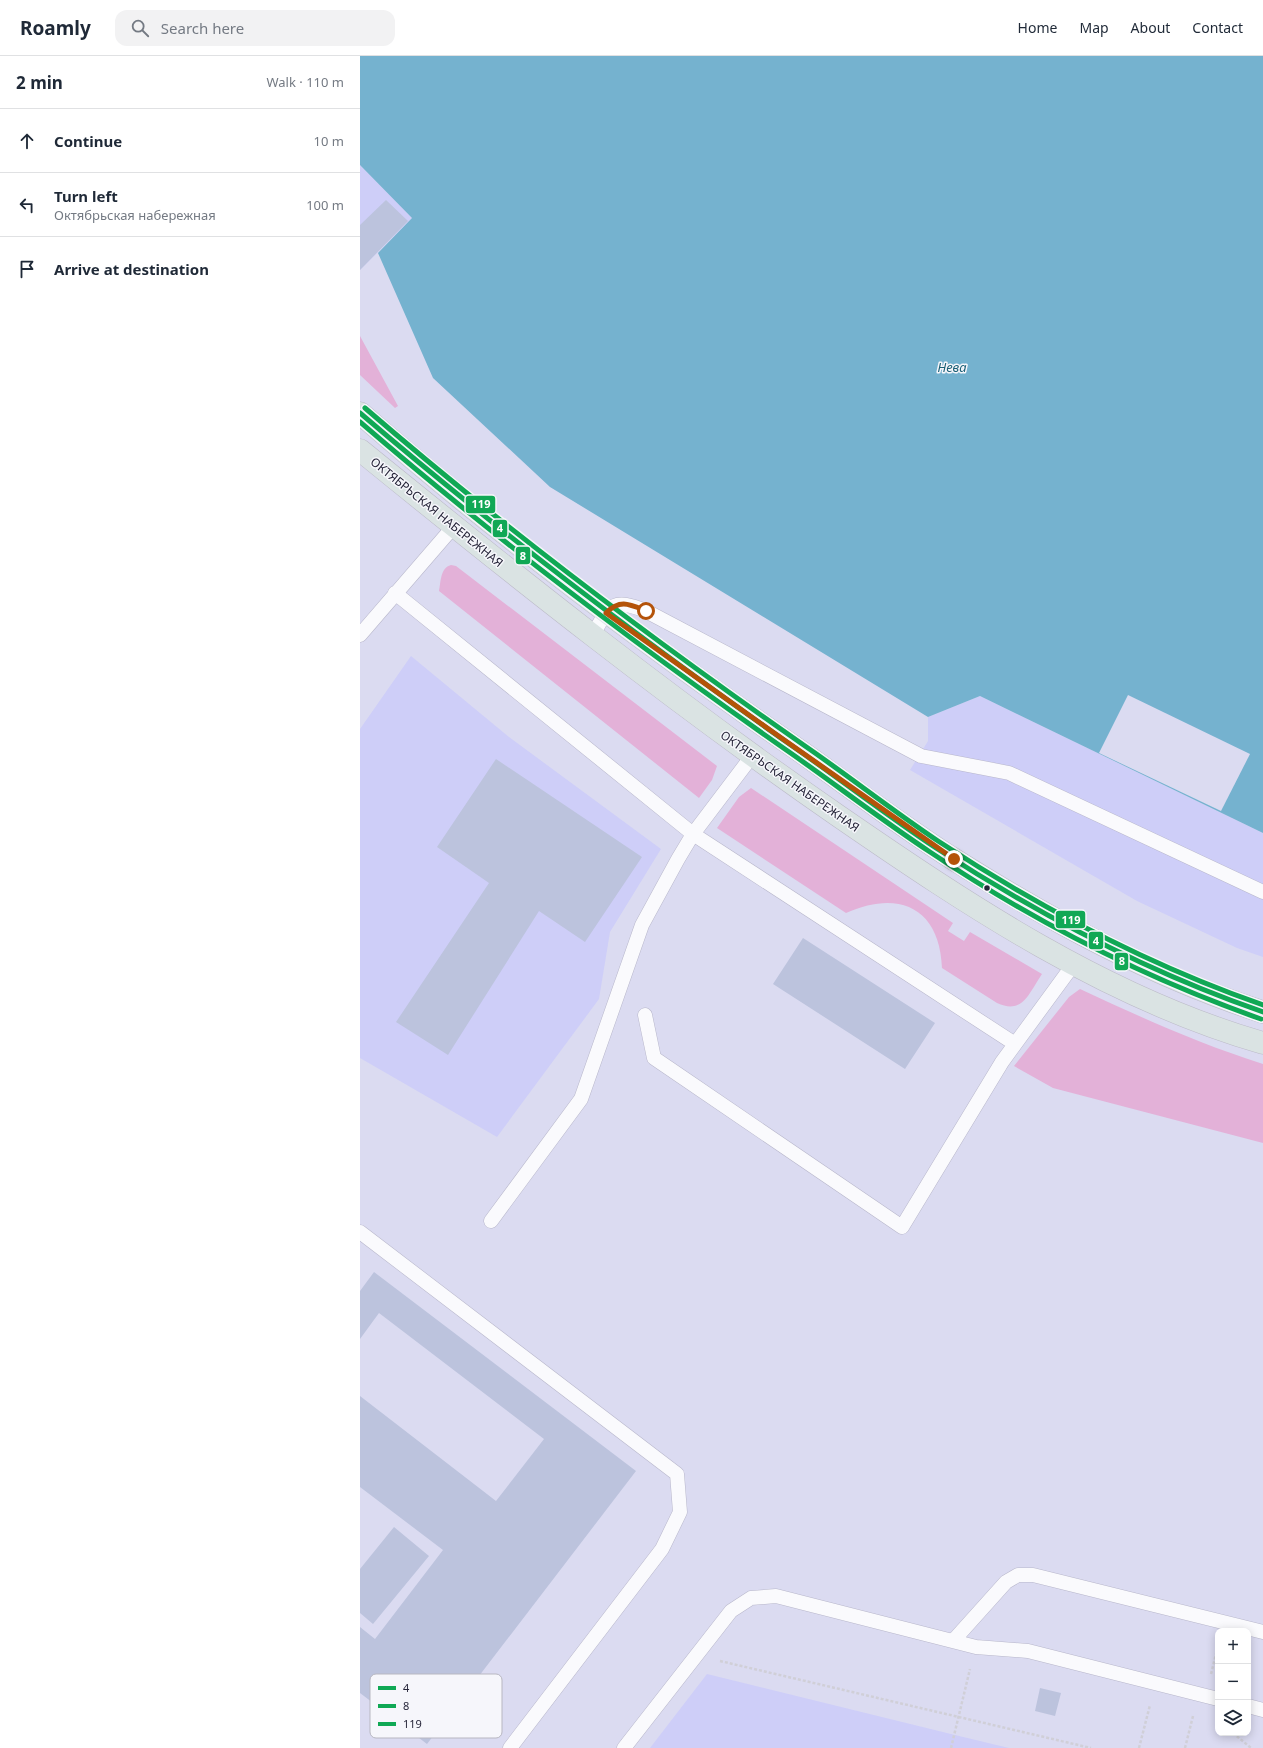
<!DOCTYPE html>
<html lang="en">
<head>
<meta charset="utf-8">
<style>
	body { margin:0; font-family:"Noto Sans",sans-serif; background:#f2f2f3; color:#1f2937 }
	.controls { position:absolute; right:12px; bottom:12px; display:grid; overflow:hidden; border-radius:8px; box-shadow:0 2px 10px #0003 }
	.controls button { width:36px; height:36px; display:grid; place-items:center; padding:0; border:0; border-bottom:1px solid #e0e1e3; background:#fff; color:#1f2937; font:20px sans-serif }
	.stop { position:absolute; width:12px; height:12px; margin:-9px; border:3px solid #b45309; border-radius:50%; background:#fff }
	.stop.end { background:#b45309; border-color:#fff; box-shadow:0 1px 4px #0008 }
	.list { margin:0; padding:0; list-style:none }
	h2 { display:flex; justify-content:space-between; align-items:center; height:52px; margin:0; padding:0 16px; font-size:17px }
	h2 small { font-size:13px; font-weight:400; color:#747a83 }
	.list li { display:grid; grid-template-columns:26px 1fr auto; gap:12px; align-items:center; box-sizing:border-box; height:64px; padding:0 16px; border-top:1px solid #e0e1e3 }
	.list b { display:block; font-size:15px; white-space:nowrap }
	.list p { margin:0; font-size:13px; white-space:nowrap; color:#747a83 }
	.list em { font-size:13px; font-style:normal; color:#747a83 }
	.icon { flex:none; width:22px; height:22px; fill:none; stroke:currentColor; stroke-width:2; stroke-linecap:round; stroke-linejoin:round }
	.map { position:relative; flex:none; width:903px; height:1692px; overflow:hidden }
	header { display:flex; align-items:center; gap:24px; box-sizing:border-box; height:56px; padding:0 20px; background:#fff; border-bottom:1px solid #e0e1e3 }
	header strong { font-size:19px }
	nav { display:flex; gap:22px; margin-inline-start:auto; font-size:14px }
	.search { width:280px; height:36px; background:#f2f2f3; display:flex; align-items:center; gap:10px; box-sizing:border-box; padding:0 14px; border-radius:12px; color:#747a83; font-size:15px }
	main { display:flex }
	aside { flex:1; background:#fff }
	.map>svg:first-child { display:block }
	.built { fill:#cecef8 }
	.green { fill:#e3b1d8 }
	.water { fill:#75b2cf }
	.pier { fill:#dbdbf1 }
	.building { fill:#bcc3dd }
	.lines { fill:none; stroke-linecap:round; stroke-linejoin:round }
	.service-casing { stroke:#b8b7cb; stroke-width:15 }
	.primary-casing { stroke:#bbbac7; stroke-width:23 }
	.path { stroke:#d0cfd7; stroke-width:2.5; stroke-dasharray:3 2; stroke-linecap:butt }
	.service { stroke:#fafafd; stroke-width:14 }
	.primary { stroke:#dae3e3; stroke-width:22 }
	.bus-1-casing { stroke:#f6f6fb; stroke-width:8 }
	.bus-2-casing { stroke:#f6f6fb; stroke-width:8 }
	.bus-3-casing { stroke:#f6f6fb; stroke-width:8 }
	.bus-1 { stroke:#10a855; stroke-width:5 }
	.bus-2 { stroke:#10a855; stroke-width:5 }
	.bus-3 { stroke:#10a855; stroke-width:5 }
	.route { stroke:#b45309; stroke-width:5 }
	.bus-dot { fill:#262539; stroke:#f6f6fb; stroke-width:1.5 }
	.labels { text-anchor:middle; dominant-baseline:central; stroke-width:3; stroke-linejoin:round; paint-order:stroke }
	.street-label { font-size:12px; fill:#262539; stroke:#f6f6fb }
	.water-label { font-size:13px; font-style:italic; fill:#1b6077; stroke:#f6f6fb }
	.key { fill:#f6f6fb; stroke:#b8b7c1; stroke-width:1 }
	.key-label { font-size:11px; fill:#262539 }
	.line-badge { stroke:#f6f6fb; stroke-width:1.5 }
	.badge-label { font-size:11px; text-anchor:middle; font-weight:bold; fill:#fff }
</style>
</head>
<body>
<header>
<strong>Roamly</strong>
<div class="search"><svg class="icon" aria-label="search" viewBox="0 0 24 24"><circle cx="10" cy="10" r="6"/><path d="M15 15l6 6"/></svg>Search here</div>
<nav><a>Home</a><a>Map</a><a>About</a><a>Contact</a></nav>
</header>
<main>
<aside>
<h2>2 min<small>Walk · 110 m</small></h2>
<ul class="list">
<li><svg class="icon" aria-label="ahead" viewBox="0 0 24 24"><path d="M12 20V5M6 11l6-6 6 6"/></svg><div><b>Continue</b></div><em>10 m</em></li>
<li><svg class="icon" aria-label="left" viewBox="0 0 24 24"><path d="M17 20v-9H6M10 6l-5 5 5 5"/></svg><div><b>Turn left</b><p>Октябрьская набережная</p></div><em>100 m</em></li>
<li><svg class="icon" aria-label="arrive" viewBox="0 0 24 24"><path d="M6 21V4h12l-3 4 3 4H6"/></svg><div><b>Arrive at destination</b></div></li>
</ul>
</aside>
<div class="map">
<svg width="903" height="1692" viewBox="0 0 903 1692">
	<rect width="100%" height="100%" fill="#dbdbf1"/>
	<path class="built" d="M0 109 52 162 0 214Z
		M51 600 149 681 301 793 250 876 239 943 137 1081 0 1002V673Z
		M620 640 903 777V901L877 892 777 845 550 714 568 685V661Z
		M347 1618 595 1679 649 1692H290Z"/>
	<path class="green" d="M0 280 38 350 35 352 0 319Z
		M91 509 96 510 357 710 352 724 339 742 79 535C81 526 80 512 91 509Z
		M391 732 593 867 588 875 604 885 610 876 682 918C669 937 663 959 637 947L582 912C580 852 539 833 486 857L357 772 379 741Z
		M720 933C780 961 840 988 903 1008V1087L693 1032 654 1010 709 941Z"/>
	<path class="water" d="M0 0H903V777L620 640 568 661 190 431 73 322 18 197 52 162 0 109Z"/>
	<path class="pier" d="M768 639 890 698 861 755 739 697Z"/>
	<path class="building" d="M26 144 48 165 0 214V169Z
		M136 703 282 801 225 886 179 855 88 999 36 966 129 827 77 791Z
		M443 882 575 967 545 1013 413 928Z
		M14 1216 276 1415 67 1688 0 1637V1571L15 1583 83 1494 0 1431V1340L136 1445 184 1383 19 1257 0 1283V1235Z
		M34 1471 69 1500 13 1568 0 1557V1513Z
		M680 1632 701 1637 695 1660 675 1655Z"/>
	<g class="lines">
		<defs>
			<path id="service" d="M35 537 333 778 655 988
				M0 579 94 470
				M233 579C249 550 251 541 286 555L561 700 649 717 903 836
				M285 959 294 1002 542 1171 642 1006 713 909
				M131 1165 221 1043 282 869 318 803 333 778 392 700
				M0 1176 317 1418 320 1456 302 1493 150 1692
				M593 1585 646 1526 658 1519H673L903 1576
				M888 1650 903 1654
				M264 1692 371 1555 391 1542 416 1540 616 1591 668 1595 858 1643"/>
			<path id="primary" d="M0 357C141 481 293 593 447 700 496 735 544 772 595 804 692 865 794 921 903 956
				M0 394C155 520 312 645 477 759 609 850 747 942 903 987"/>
		</defs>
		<use href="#service" class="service-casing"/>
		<use href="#primary" class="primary-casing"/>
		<path class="path" d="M360 1605 731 1692
			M851 1618 858 1590
			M873 1677 891 1692
			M591 1692 610 1613
			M779 1692 790 1649
			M825 1692 833 1660"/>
		<use href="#service" class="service"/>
		<use href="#primary" class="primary"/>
		<defs>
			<path id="bus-1" d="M0 357C140 477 287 588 438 694 484 726 529 761 576 792 679 859 787 916 903 956"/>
			<path id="bus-2" d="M0 366C138 485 283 594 432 698 479 731 523 765 570 796 673 865 784 922 901 963"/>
			<path id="bus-3" d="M5 352C145 473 293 584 445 690 490 721 533 755 578 785 680 852 788 909 903 949"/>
		</defs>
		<use href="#bus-1" class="bus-1-casing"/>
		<use href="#bus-2" class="bus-2-casing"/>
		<use href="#bus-3" class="bus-3-casing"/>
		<use href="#bus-1" class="bus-1"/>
		<use href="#bus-2" class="bus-2"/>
		<use href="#bus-3" class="bus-3"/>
	</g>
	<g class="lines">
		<path class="route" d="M286 555C269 548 260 543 246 557L410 674 594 803"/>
	</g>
	<circle class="bus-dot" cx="627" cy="832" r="3.5"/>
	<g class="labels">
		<g class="street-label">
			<text transform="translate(77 456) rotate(39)">ОКТЯБРЬСКАЯ НАБЕРЕЖНАЯ</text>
			<text transform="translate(430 725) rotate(35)">ОКТЯБРЬСКАЯ НАБЕРЕЖНАЯ</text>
		</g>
		<g class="water-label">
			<text x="592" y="311">Нева</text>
		</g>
	</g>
	<rect x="10" y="1618" width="132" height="64" rx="6" class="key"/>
	<rect x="18" y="1630" width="18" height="4" fill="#10a855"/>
	<rect x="18" y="1648" width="18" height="4" fill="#10a855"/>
	<rect x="18" y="1666" width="18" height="4" fill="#10a855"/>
	<g class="key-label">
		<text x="43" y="1636">4</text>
		<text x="43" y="1654">8</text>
		<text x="43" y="1672">119</text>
	</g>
	<g class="line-badge">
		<rect x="105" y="439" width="31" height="19" rx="4" fill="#10a855"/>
		<rect x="132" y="463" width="16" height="19" rx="4" fill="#10a855"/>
		<rect x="155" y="490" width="16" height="19" rx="4" fill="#10a855"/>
		<rect x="695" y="854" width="31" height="19" rx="4" fill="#10a855"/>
		<rect x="728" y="875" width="16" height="19" rx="4" fill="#10a855"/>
		<rect x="754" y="896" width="15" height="19" rx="4" fill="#10a855"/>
	</g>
	<g class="badge-label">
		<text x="121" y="452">119</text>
		<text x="140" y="476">4</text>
		<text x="163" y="504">8</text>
		<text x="711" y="868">119</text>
		<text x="736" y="889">4</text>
		<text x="762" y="909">8</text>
	</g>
</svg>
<div class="controls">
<button>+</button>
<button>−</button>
<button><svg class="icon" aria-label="layers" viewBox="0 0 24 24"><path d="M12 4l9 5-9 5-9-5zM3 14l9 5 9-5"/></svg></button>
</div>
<div class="stop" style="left:286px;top:555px"></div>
<div class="stop end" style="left:594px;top:803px"></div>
</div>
</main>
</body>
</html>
